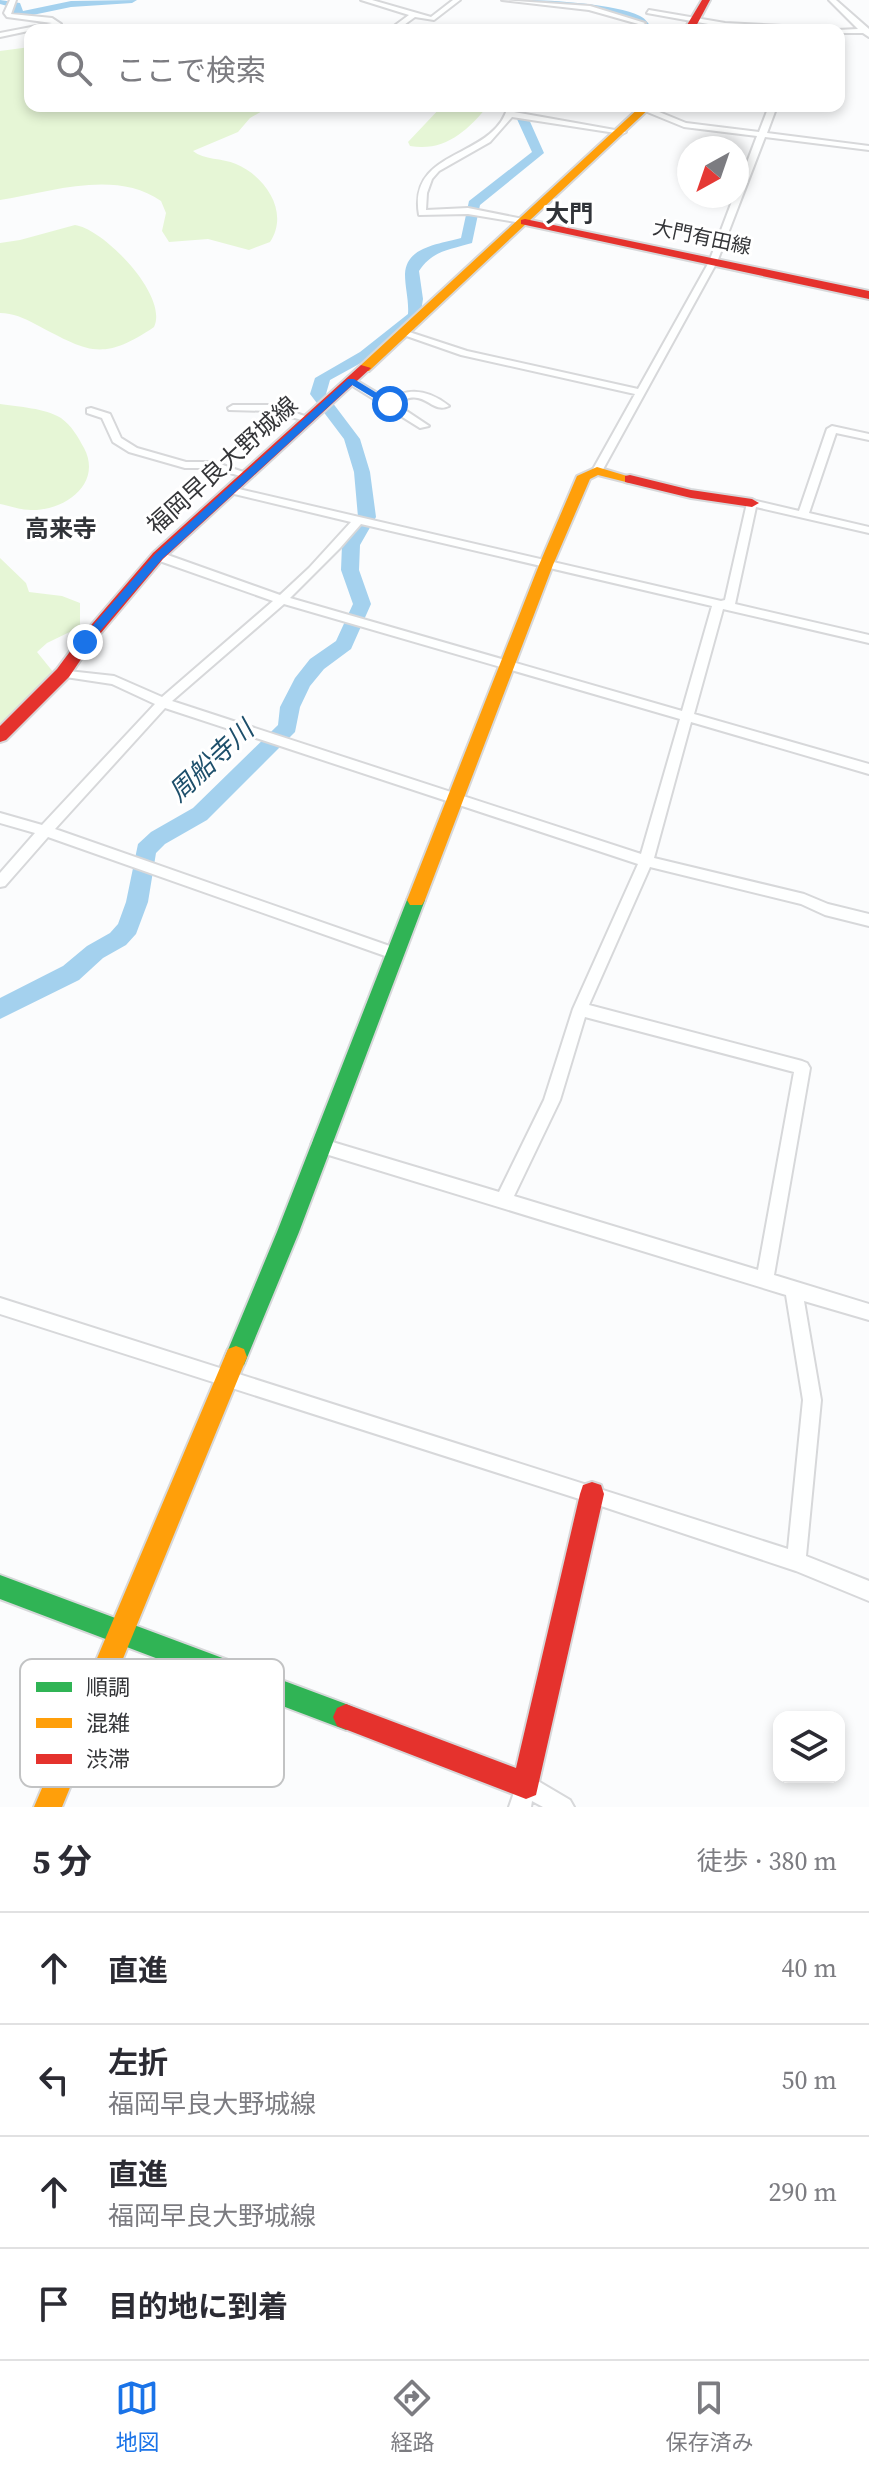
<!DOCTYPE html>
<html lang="ja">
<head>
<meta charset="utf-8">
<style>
	body { margin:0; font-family:"Source Serif 4","Noto Sans JP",serif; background:#f2f2f3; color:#2b2b33 }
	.controls { position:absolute; right:24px; bottom:24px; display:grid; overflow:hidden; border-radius:16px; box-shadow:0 4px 12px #0003 }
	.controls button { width:72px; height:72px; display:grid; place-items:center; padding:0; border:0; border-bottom:2px solid #e1e1e2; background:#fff; color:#2b2b33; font:40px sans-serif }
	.compass { position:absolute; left:677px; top:136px; width:72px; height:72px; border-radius:50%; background:#fff; box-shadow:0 4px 12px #0003; rotate:220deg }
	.stop { position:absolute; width:24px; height:24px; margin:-18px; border:6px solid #1a73e8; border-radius:50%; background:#fff }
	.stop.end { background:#1a73e8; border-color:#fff; box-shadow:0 2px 8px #0008 }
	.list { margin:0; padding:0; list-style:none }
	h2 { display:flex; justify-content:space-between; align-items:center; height:104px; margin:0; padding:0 32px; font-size:34px }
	h2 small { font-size:26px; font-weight:400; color:#7c7c81 }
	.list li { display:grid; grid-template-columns:52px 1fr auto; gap:24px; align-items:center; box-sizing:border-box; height:112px; padding:0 32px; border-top:2px solid #e1e1e2 }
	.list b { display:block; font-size:30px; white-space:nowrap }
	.list p { margin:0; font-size:26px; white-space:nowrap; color:#7c7c81 }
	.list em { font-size:26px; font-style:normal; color:#7c7c81 }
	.icon { flex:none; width:44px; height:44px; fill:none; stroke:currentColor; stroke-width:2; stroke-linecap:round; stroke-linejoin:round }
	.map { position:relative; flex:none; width:869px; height:1807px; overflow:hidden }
	.search { position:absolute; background:#fff; box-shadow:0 4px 12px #0003; left:24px; right:24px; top:24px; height:88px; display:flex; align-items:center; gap:20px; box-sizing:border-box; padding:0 28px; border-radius:16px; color:#7c7c81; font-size:30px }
	.sheet { height:552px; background:#fff }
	nav { display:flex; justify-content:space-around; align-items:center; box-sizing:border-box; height:112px; border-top:2px solid #e1e1e2; background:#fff; font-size:22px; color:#7c7c81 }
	nav a { display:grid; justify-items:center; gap:4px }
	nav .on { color:#1a73e8 }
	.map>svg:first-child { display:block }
	.green { fill:#e6f6d6 }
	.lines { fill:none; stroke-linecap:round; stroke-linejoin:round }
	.river { fill:#a4d1ee; fill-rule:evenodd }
	.street-casing { stroke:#d7d8da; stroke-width:4 }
	.fast-casing { stroke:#d7d8da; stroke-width:4 }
	.slow-casing { stroke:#d7d8da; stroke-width:4 }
	.jam-casing { stroke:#d7d8da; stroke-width:4 }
	.street { fill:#feffff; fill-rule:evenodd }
	.fast { fill:#30b455; fill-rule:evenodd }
	.slow { fill:#ff9f0a; fill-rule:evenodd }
	.jam { fill:#e5322d; fill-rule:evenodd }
	.route { fill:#1a73e8 }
	.labels { text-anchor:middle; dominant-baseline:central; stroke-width:6; stroke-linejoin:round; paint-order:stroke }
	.far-street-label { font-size:20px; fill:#353639; stroke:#fff }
	.far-quarter-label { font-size:24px; font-weight:bold; fill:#313439; stroke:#fff }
	.street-label { font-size:24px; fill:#353639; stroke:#fff }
	.water-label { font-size:26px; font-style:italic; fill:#1d4f6b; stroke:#fff }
	.key { fill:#fff; stroke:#c2c3c4; stroke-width:2 }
	.key-label { font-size:22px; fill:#353639 }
</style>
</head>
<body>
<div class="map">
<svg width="869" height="1807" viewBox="0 0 869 1807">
	<rect width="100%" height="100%" fill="#fbfcfd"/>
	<path class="green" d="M30 47V106H271L250 118 238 132 193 151C204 160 222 158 236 164 265 176 290 212 270 242L249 250 208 239 169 242 162 231 166 213 161 201C115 169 51 192 0 200V51Z
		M442 106H488C467 131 445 152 410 146L408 142Z
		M75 225C104 229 169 296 154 327 101 363 87 351 35 324 24 318 13 313 0 313V243L20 240Z
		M0 404C19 407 45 408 61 418 72 426 78 437 84 448 103 484 64 511 31 510 21 510 10 506 0 504Z
		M0 558 26 583 29 592 62 596 80 603V627L47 643 37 652 54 673 0 724Z"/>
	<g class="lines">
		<path class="river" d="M0 0 20 3 23 11 71 1 137 0 132 3 71 7 23 17 12 14 11 7 0 4Z
			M525 0C552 0 616 4 640 16 646 19 649 24 653 30H641L636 22 626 18Z
			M511 106H523L544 153 480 205 472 243C449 250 433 250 419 271L423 299 420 318 370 358 330 380 326 394 360 439 370 472 376 517 360 545 359 570 371 604 351 649 324 669 310 686 300 707 295 732 207 820 165 844 156 853 148 902 136 934 126 945 103 958 79 980 0 1019V998L63 966 87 946 110 933 118 924 126 902 138 844 151 832 193 808 278 725 280 707 295 678 310 659 336 641 353 604 341 570 342 545 358 517 354 472 344 439 310 394 315 378 360 352 408 314C409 300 405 288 405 274 406 246 441 244 461 238L469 201 532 152Z"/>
		<defs>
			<path id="street" d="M10 0H16L11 14 52 18 61 24 0 37V33L52 23 7 17 4 13Z
				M361 0H372L431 17 453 0H460L434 20 415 17 397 30 390 29 409 15Z
				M502 0 590 6 645 23 642 25 589 10Z
				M829 0H836L869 29V37L863 33H839V30H837L858 29Z
				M649 10 725 23 822 28 826 30 725 27 647 13Z
				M508 106H516L514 112 626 132 622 134 512 117 490 142 439 171 432 179 427 193 426 210 468 208 528 220V224L468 214 419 215C407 147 495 160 508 106Z
				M769 106H777L767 133 869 146V150L765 137 717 262 601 473H593L592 471 635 394 461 355 398 333 403 330 467 351 638 389 709 262 734 196H737V189L757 136 684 127 640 109 647 107 686 123 759 132Z
				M348 379H354L389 400C410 386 430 391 449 406 430 415 425 385 396 404L429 426 420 428 348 383Z
				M233 405H273L313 419 308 422 272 411 229 410 228 408Z
				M91 408 110 414 121 438 137 448 186 462H214L252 475 247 478 213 468H185L129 452 113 442 102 418 87 413V409Z
				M832 426 869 434V440L836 433 809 513 869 527V533L756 507 735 604 869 635V643L723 609 694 714 869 764V774L691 722 654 858 804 894 828 904 869 914V926L825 915 801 904 650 867 589 1005 802 1061 807 1063 810 1068 774 1275 869 1304V1320L804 1301 821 1400 806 1556 869 1581V1601L796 1571 592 1503 0 1314V1298L788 1549 803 1400 786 1295 319 1152 313 1150 311 1145 313 1140 319 1138 499 1192 544 1100 573 1009 638 864 165 708 55 829 401 950 403 954 401 958H391L48 837 5 886 0 887V873L35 833 0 823V813L42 825 155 704 112 684 59 676 57 673 59 670 114 676 162 697 273 601 154 559V553H162L280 595 309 568 351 522 226 492V488L230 487 721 601 725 600 747 503 752 500 799 511 827 429ZM361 524 712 606 682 711 290 598 340 548ZM284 604 680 719 641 854 172 701ZM585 1017 794 1072 758 1270 514 1196 560 1100Z
				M526 1774 570 1800 574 1807H543L532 1801 531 1807H509L519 1778Z"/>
			<path id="fast" d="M416 893 422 895 425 900 299 1232 244 1365 236 1368 228 1365 225 1357 277 1232 407 900 410 895Z
				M0 1575 346 1704 355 1708 359 1717 355 1726 346 1730 0 1599Z"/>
			<path id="slow" d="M641 106H652L369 371H361V365Z
				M597 467 637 479 630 483 598 475 590 479 553 565 425 900 422 905H410L407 900 539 565 577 476Z
				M236 1346 244 1349 247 1357 62 1807H34L228 1349Z"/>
			<path id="jam" d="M702 0H710L694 30H684Z
				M525 219 869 291V299L521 224V220Z
				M361 365 371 368 163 559 90 646 69 677 6 740 0 742V726L57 669 80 638 153 553Z
				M630 475 691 490 752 499 759 503 752 507 691 498 625 482V476Z
				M592 1482 601 1485 604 1494 536 1795 526 1799 337 1726 333 1717 337 1708 346 1704 516 1768 580 1494 583 1485Z"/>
		</defs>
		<use href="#street" class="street-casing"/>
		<use href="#fast" class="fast-casing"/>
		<use href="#slow" class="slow-casing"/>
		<use href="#jam" class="jam-casing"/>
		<use href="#street" class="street"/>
		<use href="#fast" class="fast"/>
		<use href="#slow" class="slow"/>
		<use href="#jam" class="jam"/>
	</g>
	<path class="route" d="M348 379H354L395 404 387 406 352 385 162 559 89 644H81V639L155 554Z"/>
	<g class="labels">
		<g class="far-street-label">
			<text transform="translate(702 237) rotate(12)">大門有田線</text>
		</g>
		<g class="far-quarter-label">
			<text x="569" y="213">大門</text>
			<text x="61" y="528">高来寺</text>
		</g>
		<g class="street-label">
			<text transform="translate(222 465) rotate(-42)">福岡早良大野城線</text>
		</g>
		<g class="water-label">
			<text transform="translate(211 761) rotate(-43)">周船寺川</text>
		</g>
	</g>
	<rect x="20" y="1659" width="264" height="128" rx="12" class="key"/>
	<rect x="36" y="1682" width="36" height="10" fill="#30b455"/>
	<rect x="36" y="1718" width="36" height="10" fill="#ff9f0a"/>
	<rect x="36" y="1754" width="36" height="10" fill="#e5322d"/>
	<g class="key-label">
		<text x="86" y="1695">順調</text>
		<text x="86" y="1731">混雑</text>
		<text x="86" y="1767">渋滞</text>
	</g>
</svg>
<div class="controls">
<button><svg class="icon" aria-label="layers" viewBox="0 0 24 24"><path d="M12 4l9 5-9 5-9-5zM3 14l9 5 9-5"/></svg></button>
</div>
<svg class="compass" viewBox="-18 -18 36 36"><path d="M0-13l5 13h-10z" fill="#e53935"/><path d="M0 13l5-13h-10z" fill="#7c7c81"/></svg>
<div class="stop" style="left:390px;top:404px"></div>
<div class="stop end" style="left:85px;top:642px"></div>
<div class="search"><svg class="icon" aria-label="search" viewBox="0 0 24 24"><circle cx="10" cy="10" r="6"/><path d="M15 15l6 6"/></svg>ここで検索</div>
</div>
<section class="sheet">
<h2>5 分<small>徒歩 · 380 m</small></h2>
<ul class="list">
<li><svg class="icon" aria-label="ahead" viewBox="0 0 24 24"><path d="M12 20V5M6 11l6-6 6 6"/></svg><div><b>直進</b></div><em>40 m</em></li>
<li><svg class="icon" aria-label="left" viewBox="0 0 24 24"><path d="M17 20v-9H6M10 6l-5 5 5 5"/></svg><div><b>左折</b><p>福岡早良大野城線</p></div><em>50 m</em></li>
<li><svg class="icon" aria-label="ahead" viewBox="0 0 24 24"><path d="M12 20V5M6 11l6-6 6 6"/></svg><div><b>直進</b><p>福岡早良大野城線</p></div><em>290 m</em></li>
<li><svg class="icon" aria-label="arrive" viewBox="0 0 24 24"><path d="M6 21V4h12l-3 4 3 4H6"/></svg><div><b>目的地に到着</b></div></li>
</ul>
</section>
<nav>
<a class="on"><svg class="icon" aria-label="map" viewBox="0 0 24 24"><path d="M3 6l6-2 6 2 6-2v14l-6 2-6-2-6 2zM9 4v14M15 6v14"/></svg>地図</a>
<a><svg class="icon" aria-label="directions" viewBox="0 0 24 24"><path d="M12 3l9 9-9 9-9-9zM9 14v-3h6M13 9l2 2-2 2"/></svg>経路</a>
<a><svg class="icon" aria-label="saved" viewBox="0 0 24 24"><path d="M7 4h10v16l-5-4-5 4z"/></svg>保存済み</a>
</nav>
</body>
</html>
